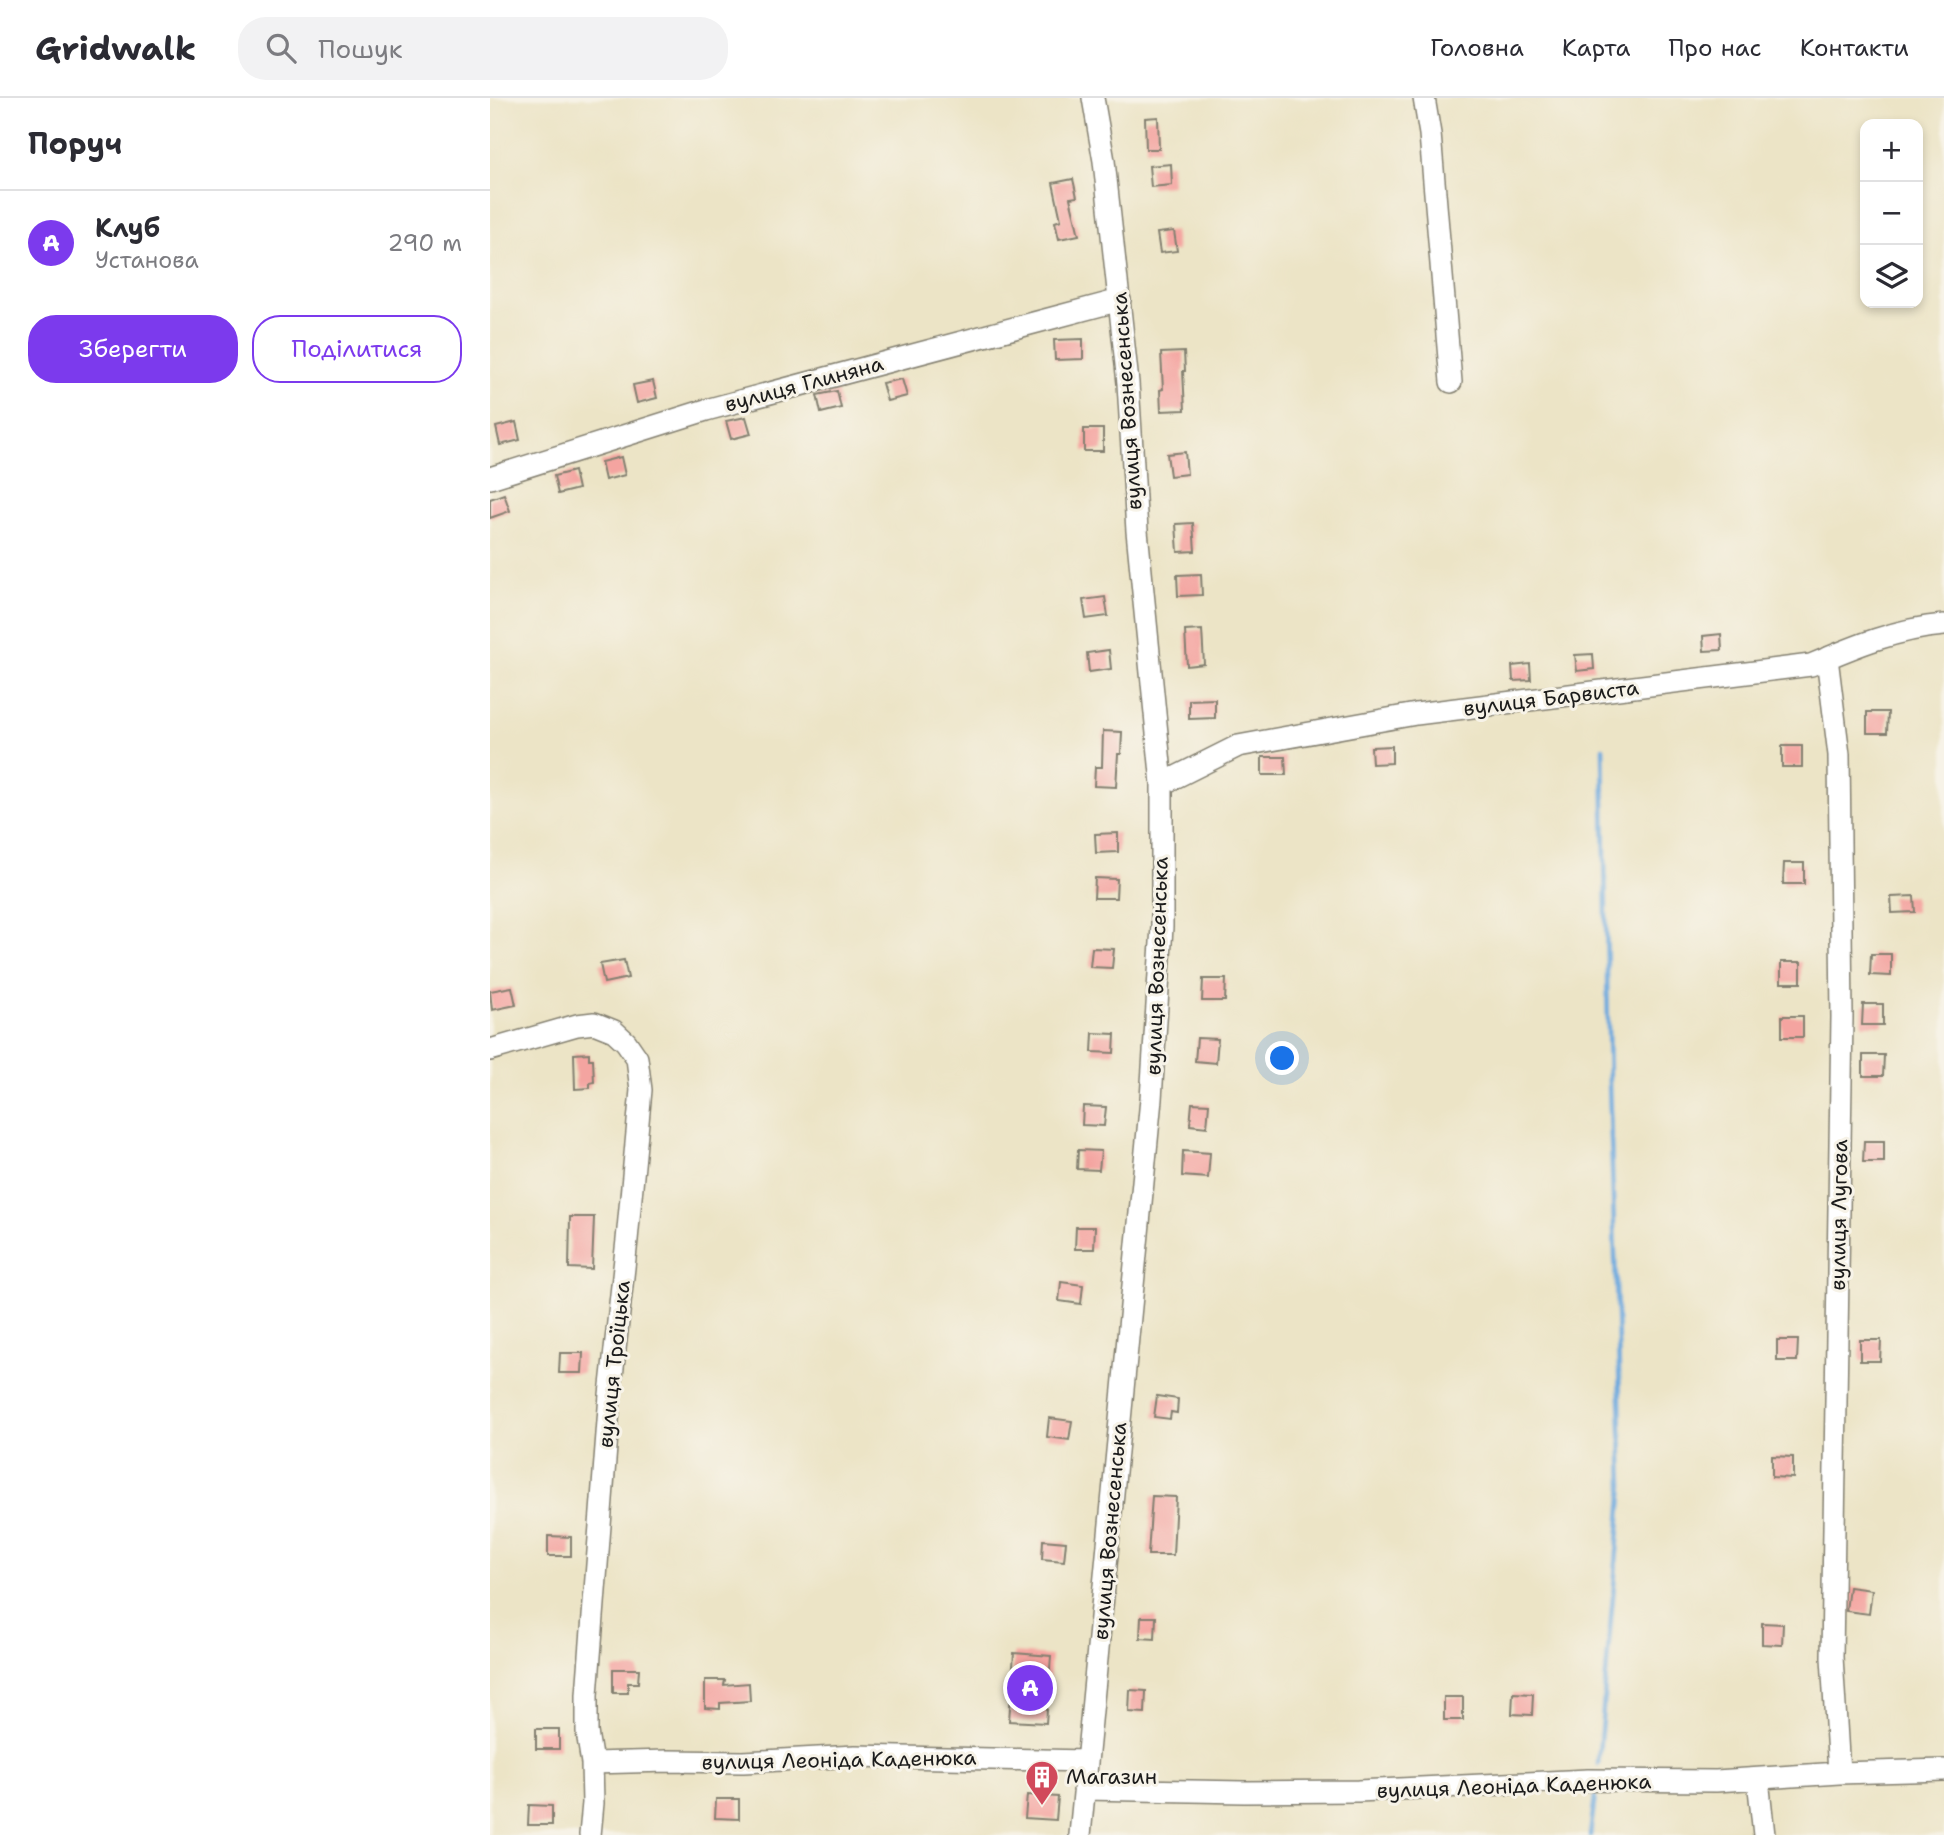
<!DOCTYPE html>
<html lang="uk">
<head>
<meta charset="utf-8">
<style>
	body { margin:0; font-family:"Shantell Sans",sans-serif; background:#f2f2f3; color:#2b2b33 }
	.controls { position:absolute; right:21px; top:21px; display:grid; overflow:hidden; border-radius:14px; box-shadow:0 4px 10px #0003 }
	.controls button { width:63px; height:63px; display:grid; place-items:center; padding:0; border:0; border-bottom:2px solid #e1e1e2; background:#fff; color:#2b2b33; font:35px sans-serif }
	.you { position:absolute; left:793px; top:961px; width:24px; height:24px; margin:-18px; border:5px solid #fff; border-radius:50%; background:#1a73e8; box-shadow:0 0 0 10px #1a73e833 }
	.badge { display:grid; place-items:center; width:46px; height:46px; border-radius:50%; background:#7c3aed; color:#fff; font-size:23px; font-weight:700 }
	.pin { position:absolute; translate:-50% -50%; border:4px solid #fff; box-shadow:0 2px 7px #0006 }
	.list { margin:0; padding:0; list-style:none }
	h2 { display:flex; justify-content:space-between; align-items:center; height:91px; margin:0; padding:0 28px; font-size:30px }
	h2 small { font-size:23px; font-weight:400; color:#7c7c81 }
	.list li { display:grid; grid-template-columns:46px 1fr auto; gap:21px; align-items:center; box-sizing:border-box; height:105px; padding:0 28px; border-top:2px solid #e1e1e2 }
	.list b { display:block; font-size:26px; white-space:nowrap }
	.list p { margin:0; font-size:23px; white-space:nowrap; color:#7c7c81 }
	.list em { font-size:23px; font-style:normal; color:#7c7c81 }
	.actions { display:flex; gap:14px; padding:21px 28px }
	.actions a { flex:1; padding:16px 0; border:2px solid #7c3aed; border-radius:28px; text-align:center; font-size:24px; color:#7c3aed }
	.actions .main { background:#7c3aed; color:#fff }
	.icon { flex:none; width:38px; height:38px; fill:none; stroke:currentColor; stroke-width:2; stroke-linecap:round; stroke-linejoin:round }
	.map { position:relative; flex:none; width:1454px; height:1737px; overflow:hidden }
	header { display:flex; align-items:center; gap:42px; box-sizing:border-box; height:98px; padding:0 35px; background:#fff; border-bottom:2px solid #e1e1e2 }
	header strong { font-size:33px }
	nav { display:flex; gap:38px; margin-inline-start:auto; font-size:24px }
	.search { width:490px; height:63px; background:#f2f2f3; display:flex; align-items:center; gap:18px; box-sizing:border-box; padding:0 24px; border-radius:28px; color:#7c7c81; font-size:26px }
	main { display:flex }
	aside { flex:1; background:#fff }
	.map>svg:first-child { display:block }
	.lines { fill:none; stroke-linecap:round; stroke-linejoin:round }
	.stream { stroke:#6ca9de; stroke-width:4.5 }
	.building { fill:#f4a4a0 }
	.minor-casing { stroke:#848071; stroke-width:24 }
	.minor { stroke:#fff; stroke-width:21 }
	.labels { text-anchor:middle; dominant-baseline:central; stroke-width:6; stroke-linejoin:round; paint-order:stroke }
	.street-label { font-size:21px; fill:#1c1c1c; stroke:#f7f3e8 }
	.poi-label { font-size:21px; fill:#1c1c1c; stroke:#f7f3e8; text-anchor:start }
</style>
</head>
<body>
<header>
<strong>Gridwalk</strong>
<div class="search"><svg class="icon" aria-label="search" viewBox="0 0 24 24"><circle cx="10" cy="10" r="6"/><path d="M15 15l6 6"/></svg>Пошук</div>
<nav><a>Головна</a><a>Карта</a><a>Про нас</a><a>Контакти</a></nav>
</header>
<main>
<aside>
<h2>Поруч<small></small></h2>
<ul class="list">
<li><span class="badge">A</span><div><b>Клуб</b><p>Установа</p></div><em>290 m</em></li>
</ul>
<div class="actions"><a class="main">Зберегти</a><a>Поділитися</a></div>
</aside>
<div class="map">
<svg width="1454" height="1737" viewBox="0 0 1454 1737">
	<rect width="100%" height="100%" fill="#f7f3e8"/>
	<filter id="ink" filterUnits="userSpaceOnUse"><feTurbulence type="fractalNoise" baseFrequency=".0143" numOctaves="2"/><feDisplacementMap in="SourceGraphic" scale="14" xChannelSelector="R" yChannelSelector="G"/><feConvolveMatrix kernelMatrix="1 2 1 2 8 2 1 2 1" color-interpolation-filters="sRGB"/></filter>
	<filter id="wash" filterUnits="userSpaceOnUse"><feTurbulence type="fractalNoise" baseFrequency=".00686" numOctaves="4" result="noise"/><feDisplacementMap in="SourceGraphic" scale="28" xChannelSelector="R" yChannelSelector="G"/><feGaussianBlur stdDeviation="1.57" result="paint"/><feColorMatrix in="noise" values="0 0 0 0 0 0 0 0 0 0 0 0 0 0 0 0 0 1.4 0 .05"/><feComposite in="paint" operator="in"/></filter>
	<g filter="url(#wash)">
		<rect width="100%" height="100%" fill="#ece4c6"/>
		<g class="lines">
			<path class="stream" d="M1108 1666 1133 1387 1119 985 1113 650
				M1100 1737 1105 1699"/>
		</g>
		<g id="blocks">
			<path class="building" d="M668 19 669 51H656L655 20Z
				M681 66 682 87 661 89 659 68Z
				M583 81 587 99 580 100 589 137 569 141 565 124 571 122 563 85Z
				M684 133 687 153 670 155 667 135Z
				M593 241V261L565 262 564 242Z
				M694 254 695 273H693L695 312 671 313 670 292 673 291 671 255Z
				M412 281 417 298 397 303 392 285Z
				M163 283 167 300 147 305 143 287Z
				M347 293 351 310 331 315 327 297Z
				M256 319 261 336 241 341 236 323Z
				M26 324 30 342 10 347 6 329Z
				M594 331H613V353H594Z
				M695 354 697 376 680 378 677 356Z
				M131 359 135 377 115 382 111 364Z
				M84 373 88 391 68 396 64 378Z
				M14 396 20 413 0 420V401Z
				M703 425 705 453 688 454 686 426Z
				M711 476 712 497 688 498 687 477Z
				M615 499 618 518 596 521 593 502Z
				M712 532 714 566 697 568 695 533Z
				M1231 536 1232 552 1214 553 1213 538Z
				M619 552 621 571 599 574 597 555Z
				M1103 556 1104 571 1087 573 1085 557Z
				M1040 566 1041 582 1023 583 1022 568Z
				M725 601V620L699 621V602Z
				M1377 614H1398L1397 635H1377Z
				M613 633 632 634 631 656H628L626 689 604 688 605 669H612Z
				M902 648V665L882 666 881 649Z
				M1292 648H1312V669H1292Z
				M772 659H795L796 677H772Z
				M628 735V754L606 755 605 736Z
				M1294 765H1314V786H1293Z
				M605 780 627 781 626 800H604Z
				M1424 798 1425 814 1402 815 1401 799Z
				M602 850 624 851 622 870 600 869Z
				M1381 856H1401V878L1380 877Z
				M134 862 138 880 114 885 110 866Z
				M1291 864H1311V885H1291Z
				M713 881H736L735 903H712Z
				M22 889 26 907 2 912 0 893Z
				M1373 906H1393V927H1372Z
				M1292 918H1313V939H1292Z
				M603 935 625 936 624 955 602 954Z
				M707 940 728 941 726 965 705 963Z
				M99 955V961H103L104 984 100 985V990L85 991 84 956Z
				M1373 957H1394L1393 978H1373Z
				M702 1005 719 1006 717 1029 700 1027Z
				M593 1008 616 1009 614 1028 592 1027Z
				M1374 1043H1394V1064H1373Z
				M588 1052 611 1053 609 1072 587 1071Z
				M693 1053 720 1055 718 1080 692 1078Z
				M80 1119H104L102 1171 79 1170Z
				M586 1129H605L604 1151H585Z
				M571 1184 593 1187 591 1206 569 1203Z
				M1287 1242H1308L1307 1263H1287Z
				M1370 1242H1391L1390 1263H1370Z
				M70 1255H93L92 1275H69Z
				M667 1298 688 1301 687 1315 681 1314 680 1321 664 1319Z
				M559 1320 582 1323 579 1342 557 1339Z
				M1282 1358 1303 1359V1380L1282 1379Z
				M662 1398 686 1399 683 1457H658Z
				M58 1438 81 1439V1458H58Z
				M553 1442 576 1444 574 1463 552 1461Z
				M1359 1489 1382 1492 1379 1516 1356 1513Z
				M651 1519H666L665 1541 650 1540Z
				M1272 1525 1293 1526 1292 1547 1272 1546Z
				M524 1555 561 1558 556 1625 519 1623Z
				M123 1571H149L148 1585H138V1595H123Z
				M215 1582H235L234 1587 259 1585 260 1603 230 1605V1611L215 1610Z
				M640 1592 656 1593 655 1615 639 1614Z
				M1023 1595 1043 1596 1042 1617 1022 1616Z
				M954 1599H973V1622H954Z
				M46 1631H69V1651H46Z
				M537 1697 568 1699 566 1722 535 1720Z
				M226 1701H249V1721L225 1720Z
				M39 1707 62 1708V1727H38Z"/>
		</g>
	</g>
	<g filter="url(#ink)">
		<use href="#blocks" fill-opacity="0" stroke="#848071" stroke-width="2"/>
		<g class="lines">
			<defs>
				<path id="minor" d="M934 0 940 36 961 284
					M0 380 216 312 630 202
					M1337 560 1349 657 1352 919 1342 1559 1349 1675
					M672 686 748 648 926 616 1321 567C1365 548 1406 531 1454 527
					M0 952 87 927 104 925 124 933 136 944 147 960 151 992 137 1142 120 1297 97 1597V1634L102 1665 103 1705 100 1737
					M102 1665 178 1663 253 1664 365 1658 596 1663
					M1268 1681 1274 1737
					M594 1691 754 1694 868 1693 1098 1682 1226 1683 1349 1675 1454 1672
					M590 1737 661 1001 672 829V686L647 433 638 285 614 63 603 0"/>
			</defs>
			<use href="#minor" class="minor-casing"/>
			<use href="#minor" class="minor"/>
		</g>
	</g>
	<defs>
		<symbol id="building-pin" viewBox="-11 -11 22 30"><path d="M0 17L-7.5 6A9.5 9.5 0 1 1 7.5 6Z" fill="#d1495b" stroke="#f7f3e8"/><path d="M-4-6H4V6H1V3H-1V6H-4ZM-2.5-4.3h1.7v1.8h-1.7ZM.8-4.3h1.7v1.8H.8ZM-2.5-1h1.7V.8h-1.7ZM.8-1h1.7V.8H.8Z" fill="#fff"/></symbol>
	</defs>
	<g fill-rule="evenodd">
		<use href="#building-pin" x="533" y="1660" width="38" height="52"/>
	</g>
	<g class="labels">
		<g class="street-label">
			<text transform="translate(314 286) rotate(-15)">вулиця Глиняна</text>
			<text transform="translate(637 303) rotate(-94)">вулиця Вознесенська</text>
			<text transform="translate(1061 600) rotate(-7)">вулиця Барвиста</text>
			<text transform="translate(667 868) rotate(-88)">вулиця Вознесенська</text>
			<text transform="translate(1349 1117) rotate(-89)">вулиця Лугова</text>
			<text transform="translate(124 1266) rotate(-84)">вулиця Троїцька</text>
			<text transform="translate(620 1433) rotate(-85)">вулиця Вознесенська</text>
			<text transform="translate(349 1662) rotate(-1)">вулиця Леоніда Каденюка</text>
			<text transform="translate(1024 1688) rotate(-2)">вулиця Леоніда Каденюка</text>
		</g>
		<g class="poi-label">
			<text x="576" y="1679">Магазин</text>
		</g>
	</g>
</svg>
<div class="controls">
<button>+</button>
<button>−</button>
<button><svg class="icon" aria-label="layers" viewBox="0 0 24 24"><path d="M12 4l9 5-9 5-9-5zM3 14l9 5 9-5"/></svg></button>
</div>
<div class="you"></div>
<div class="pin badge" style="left:540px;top:1590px">A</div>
</div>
</main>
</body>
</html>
